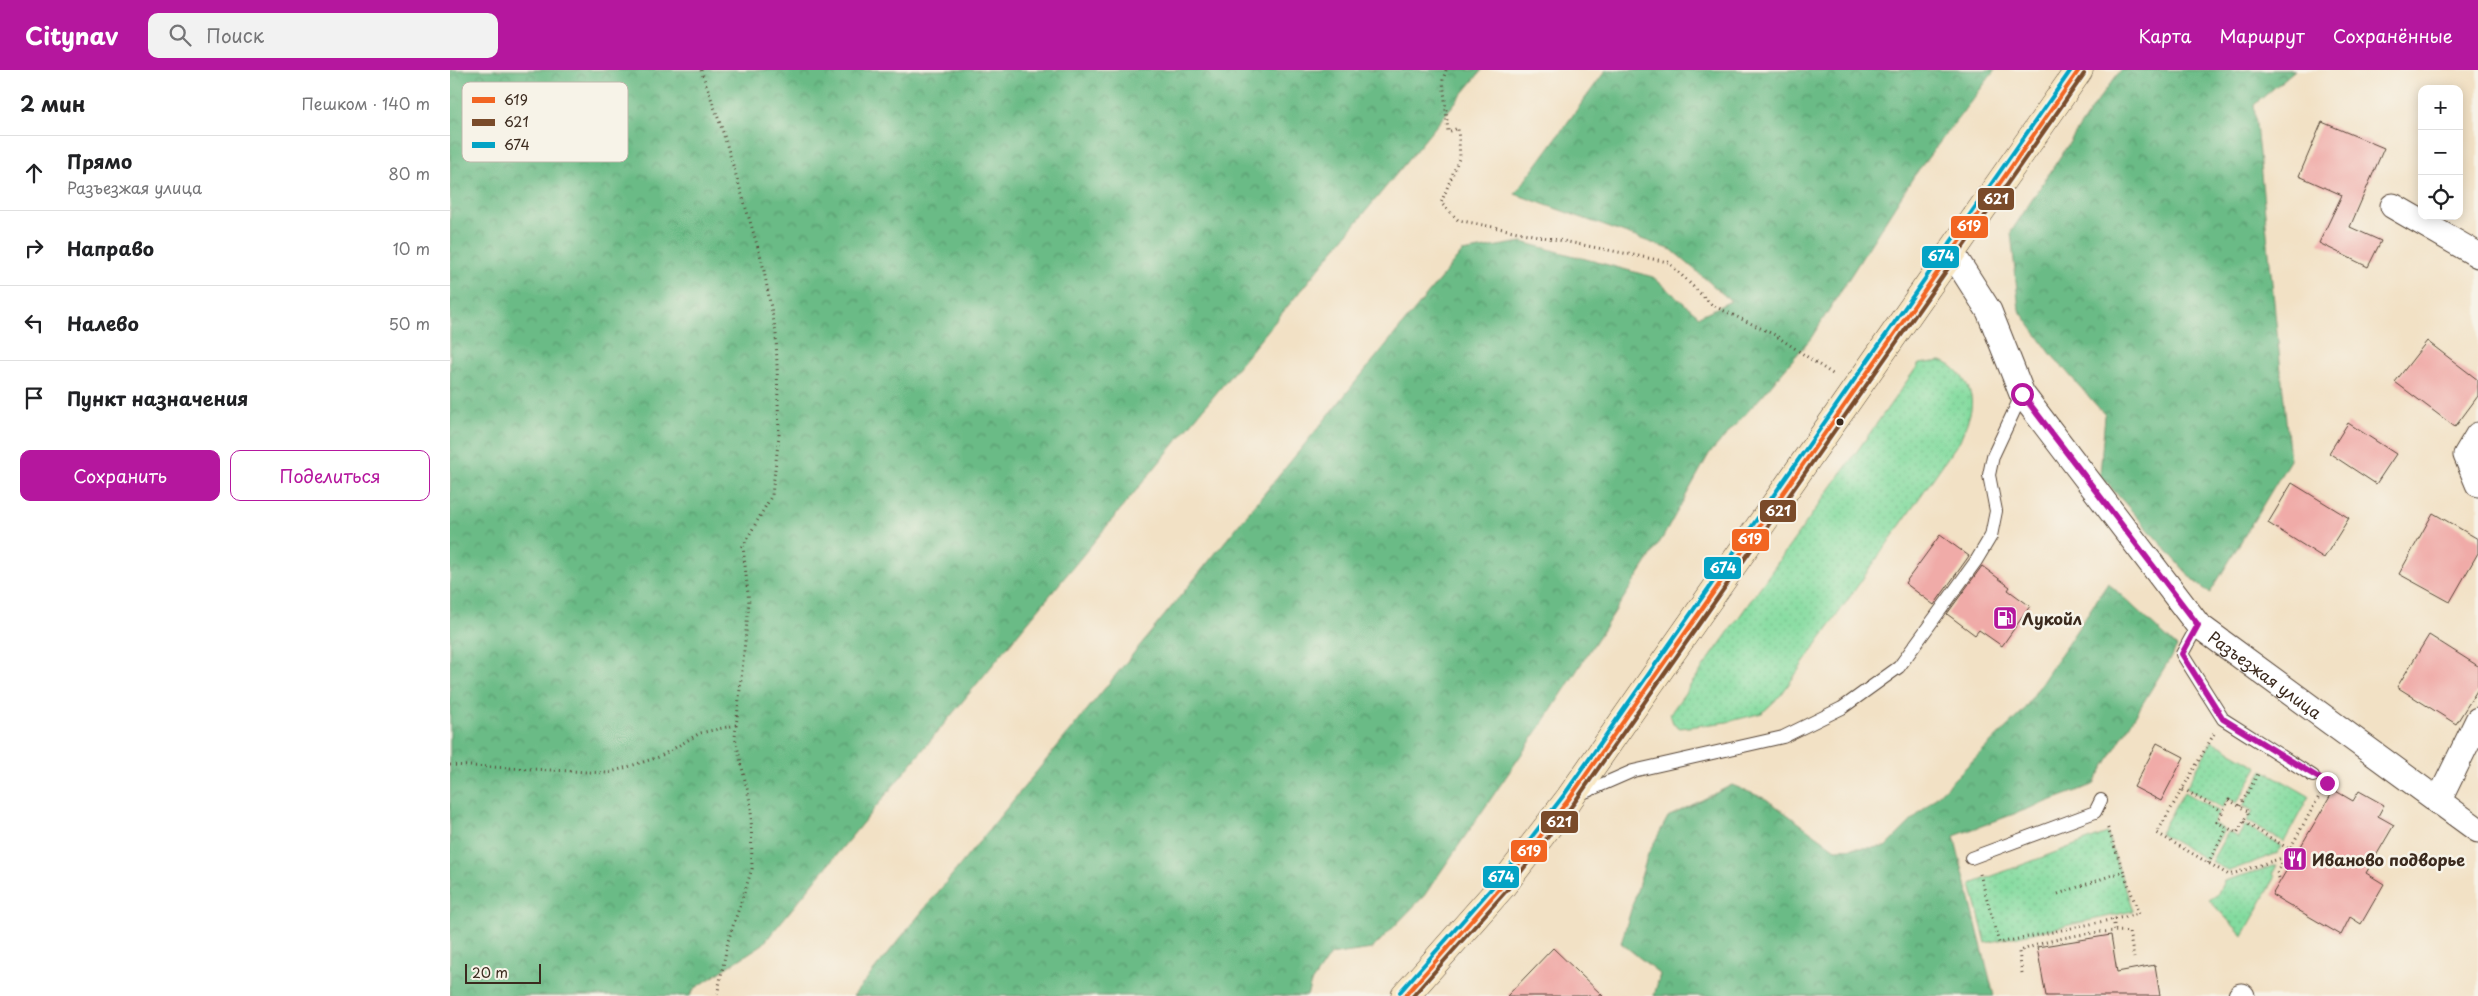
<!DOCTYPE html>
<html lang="ru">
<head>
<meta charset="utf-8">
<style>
	body { margin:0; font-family:"Playpen Sans",sans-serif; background:#f2f2f2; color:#202124 }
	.controls { position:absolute; right:15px; top:15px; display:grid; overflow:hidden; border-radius:10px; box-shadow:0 2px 12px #0003 }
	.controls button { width:45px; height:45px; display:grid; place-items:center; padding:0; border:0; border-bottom:1px solid #e0e0e0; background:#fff; color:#202124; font:25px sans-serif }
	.scale { position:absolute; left:15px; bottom:12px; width:76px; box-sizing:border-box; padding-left:5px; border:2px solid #3b2a1e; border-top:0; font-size:14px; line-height:18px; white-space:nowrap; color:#3b2a1e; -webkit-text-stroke:4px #f7f3e8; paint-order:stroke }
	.stop { position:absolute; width:15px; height:15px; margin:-11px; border:4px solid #b5179e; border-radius:50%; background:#fff }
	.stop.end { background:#b5179e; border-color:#fff; box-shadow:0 1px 5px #0008 }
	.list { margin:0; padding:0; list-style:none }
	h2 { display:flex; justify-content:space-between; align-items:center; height:65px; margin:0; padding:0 20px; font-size:21px }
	h2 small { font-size:16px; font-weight:400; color:#757577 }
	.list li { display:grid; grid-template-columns:32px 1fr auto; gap:15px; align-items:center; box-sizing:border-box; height:75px; padding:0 20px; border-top:1px solid #e0e0e0 }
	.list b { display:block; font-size:19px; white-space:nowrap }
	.list p { margin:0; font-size:16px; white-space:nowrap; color:#757577 }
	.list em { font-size:16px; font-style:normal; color:#757577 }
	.actions { display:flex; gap:10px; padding:15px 20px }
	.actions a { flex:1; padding:11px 0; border:1px solid #b5179e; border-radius:10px; text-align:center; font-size:18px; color:#b5179e }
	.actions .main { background:#b5179e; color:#fff }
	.icon { flex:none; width:28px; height:28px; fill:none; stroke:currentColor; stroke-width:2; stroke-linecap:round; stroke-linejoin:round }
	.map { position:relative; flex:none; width:2028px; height:926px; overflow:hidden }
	header { display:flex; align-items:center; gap:30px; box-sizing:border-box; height:70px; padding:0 25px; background:#b5179e; color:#fff }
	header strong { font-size:24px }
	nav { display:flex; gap:28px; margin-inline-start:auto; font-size:18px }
	.search { width:350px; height:45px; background:#f2f2f2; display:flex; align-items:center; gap:12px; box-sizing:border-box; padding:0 18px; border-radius:10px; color:#757577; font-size:19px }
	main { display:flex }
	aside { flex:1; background:#fff }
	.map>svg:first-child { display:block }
	.grass { fill:url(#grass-dots); stroke:#5f825e }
	.forest { fill:url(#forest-crowns); stroke:#527252 }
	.building { fill:#f0aba8 }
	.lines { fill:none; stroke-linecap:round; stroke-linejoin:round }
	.lane-casing { stroke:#564537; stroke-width:14 }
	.street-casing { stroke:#564537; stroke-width:27 }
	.secondary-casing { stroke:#564537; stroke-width:29 }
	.path { stroke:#564537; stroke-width:3; stroke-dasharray:1 4; stroke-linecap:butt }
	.lane { stroke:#fff; stroke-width:12 }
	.street { stroke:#fff; stroke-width:25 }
	.secondary { stroke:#f8e7c3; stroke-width:28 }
	.bus-1-casing { stroke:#f7f3e8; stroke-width:8 }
	.bus-2-casing { stroke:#f7f3e8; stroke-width:8 }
	.bus-3-casing { stroke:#f7f3e8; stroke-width:8 }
	.bus-1 { stroke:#f26522; stroke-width:4 }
	.bus-2 { stroke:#7a4b2a; stroke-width:4 }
	.bus-3 { stroke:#03a3c5; stroke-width:4 }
	.route { stroke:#b5179e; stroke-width:6 }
	.bus-dot { fill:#3b2a1e; stroke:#f7f3e8; stroke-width:2 }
	.labels { text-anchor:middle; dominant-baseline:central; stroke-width:5; stroke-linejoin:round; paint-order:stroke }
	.poi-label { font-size:16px; font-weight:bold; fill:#3b2a1e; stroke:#f7f3e8; text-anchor:start }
	.street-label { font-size:16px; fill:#3b2a1e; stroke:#f7f3e8 }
	.key { fill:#f7f3e8; stroke:#bfb7ab; stroke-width:1 }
	.key-label { font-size:14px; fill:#3b2a1e }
	.line-badge { stroke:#f7f3e8; stroke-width:2 }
	.badge-label { font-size:14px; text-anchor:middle; font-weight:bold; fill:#fff }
</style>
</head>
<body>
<header>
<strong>Citynav</strong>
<div class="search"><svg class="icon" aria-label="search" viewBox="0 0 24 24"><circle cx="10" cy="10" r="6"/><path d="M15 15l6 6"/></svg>Поиск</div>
<nav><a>Карта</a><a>Маршрут</a><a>Сохранённые</a></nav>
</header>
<main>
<aside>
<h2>2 мин<small>Пешком · 140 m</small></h2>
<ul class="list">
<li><svg class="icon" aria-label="ahead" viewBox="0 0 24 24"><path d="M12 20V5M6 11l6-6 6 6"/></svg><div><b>Прямо</b><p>Разъезжая улица</p></div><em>80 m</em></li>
<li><svg class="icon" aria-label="right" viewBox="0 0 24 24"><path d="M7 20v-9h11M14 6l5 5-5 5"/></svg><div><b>Направо</b></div><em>10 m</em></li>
<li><svg class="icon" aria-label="left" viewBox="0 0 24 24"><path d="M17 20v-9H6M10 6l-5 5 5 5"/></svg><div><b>Налево</b></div><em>50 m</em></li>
<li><svg class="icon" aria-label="arrive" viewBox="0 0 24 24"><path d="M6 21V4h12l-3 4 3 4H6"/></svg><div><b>Пункт назначения</b></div></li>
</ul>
<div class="actions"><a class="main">Сохранить</a><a>Поделиться</a></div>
</aside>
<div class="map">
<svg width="2028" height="926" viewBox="0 0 2028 926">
	<defs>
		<pattern id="grass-dots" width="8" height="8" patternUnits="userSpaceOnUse" patternTransform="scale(1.25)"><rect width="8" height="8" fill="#83db9f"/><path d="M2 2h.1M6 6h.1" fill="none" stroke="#72bc88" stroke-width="1.8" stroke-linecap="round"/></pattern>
		<pattern id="forest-crowns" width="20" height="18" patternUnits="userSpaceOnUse" patternTransform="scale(1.25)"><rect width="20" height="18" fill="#6abb86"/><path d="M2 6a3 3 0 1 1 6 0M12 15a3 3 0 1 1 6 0" fill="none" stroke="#58986d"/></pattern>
	</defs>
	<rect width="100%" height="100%" fill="#f7f3e8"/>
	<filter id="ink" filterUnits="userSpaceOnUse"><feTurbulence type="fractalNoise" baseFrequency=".02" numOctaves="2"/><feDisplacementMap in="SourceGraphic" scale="10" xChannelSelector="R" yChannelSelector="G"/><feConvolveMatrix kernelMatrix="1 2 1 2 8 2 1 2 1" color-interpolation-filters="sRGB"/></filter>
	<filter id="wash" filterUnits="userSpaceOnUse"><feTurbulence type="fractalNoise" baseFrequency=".0096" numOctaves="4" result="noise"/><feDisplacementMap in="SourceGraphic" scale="20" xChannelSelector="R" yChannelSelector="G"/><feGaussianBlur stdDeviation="1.12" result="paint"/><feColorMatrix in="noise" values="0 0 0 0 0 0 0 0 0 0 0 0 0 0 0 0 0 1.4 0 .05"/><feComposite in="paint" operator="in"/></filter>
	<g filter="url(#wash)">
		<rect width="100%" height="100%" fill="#f2e1c5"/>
		<path class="grass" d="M1491 291C1501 295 1505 298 1512 307 1529 331 1520 345 1510 370L1331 625 1312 643 1277 652 1230 658 1223 653 1220 644 1469 294Z
			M1762 671 1808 697 1787 733 1778 728 1772 738 1736 718Z
			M1813 700 1859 726 1834 772 1797 751 1803 741 1793 736Z
			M1734 722 1769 742 1763 753 1774 760 1757 790 1710 763Z
			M1795 755 1831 776 1828 783 1779 801 1761 792 1778 762 1788 767Z
			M1657 763 1683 841 1536 873 1521 814Z
			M1827 795 1823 803 1825 808 1793 866 1759 830 1767 825 1774 811Z"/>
		<path class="forest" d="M0 0H1032L313 874 244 919 240 926H0Z
			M1156 0H1545L1464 106 1361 268 1311 327 1259 384 1213 467 1095 650 974 826 922 879 880 885 861 913 857 926H403L1012 182 1072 172 1203 207 1249 246 1281 231 1222 180 1065 124Z
			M1671 0H1845L1804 35 1840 390 1760 523 1744 511 1650 405 1655 345 1601 284 1569 240 1561 162 1644 35Z
			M1658 513 1727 577 1643 715 1504 766 1544 926H1204L1210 904 1171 873 1198 784 1218 747 1282 715 1316 729 1385 779 1435 777 1573 641Z"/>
		<g id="blocks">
			<path class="building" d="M1872 52 1934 78 1900 157 1931 171 1918 197 1869 173 1892 125 1849 106Z
				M1977 271 2028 310V326L2005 357 1945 312Z
				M1898 353 1946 384 1926 414 1879 383Z
				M1842 413 1899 448 1874 488 1818 453Z
				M1983 443 2028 469V483L2000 532 1949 504Z
				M1490 465 1519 486 1484 535 1455 513Z
				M1532 496 1560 517 1558 520 1580 536 1552 576 1529 560 1525 565 1497 544Z
				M1979 565 2028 596V619L2006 654 1947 617Z
				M1707 673 1734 687 1711 731 1684 717Z
				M1884 720 1903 731 1909 721 1934 735 1928 746 1944 755 1916 803 1934 814 1911 854 1900 847 1891 865 1822 825Z
				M1661 865 1667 902 1705 895 1710 926H1596L1587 877Z
				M1103 878 1153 926H1057Z"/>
		</g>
	</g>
	<g filter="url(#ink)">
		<use href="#blocks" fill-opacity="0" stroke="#564537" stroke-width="1"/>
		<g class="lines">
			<defs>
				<path id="lane" d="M1748 555 1732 584 1773 649 1863 706
					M1128 725 1183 701 1333 667 1392 638 1449 597 1526 491 1541 466 1546 441 1539 405 1543 386 1572 324
					M1521 788 1645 742 1651 730"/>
				<g id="street">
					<path d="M1943 136 2028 185"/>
					<path id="s1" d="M1502 183 1539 241 1572 324 1748 555 2028 760"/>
					<path d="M2028 365 2016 385 2028 414"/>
					<path d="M1988 732 2028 650"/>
					<path d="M1791 926H1792"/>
				</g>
				<path id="secondary" d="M955 926 1052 816 1119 729 1629 0"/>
			</defs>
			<use href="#lane" class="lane-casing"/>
			<use href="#street" class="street-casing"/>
			<use href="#secondary" class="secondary-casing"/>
			<path class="path" d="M251 0 272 59 312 191 326 263 329 365 322 425 293 476 299 533 285 667 301 736 302 799 278 871 267 926
				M996 0 993 10 998 62 1008 58 1010 86 991 133 1008 150 1218 192 1262 235 1325 265 1384 305
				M1764 664 1707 763 1779 805 1835 787
				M0 695 158 703 209 687 250 663 286 655
				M1733 719 1772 741
				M1779 730 1799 742 1787 763 1767 752Z
				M1790 736 1808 704
				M1794 752 1839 779
				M1758 793 1777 758
				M1530 804 1549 873 1689 844 1657 756
				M1829 808 1827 802 1871 723
				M1608 824 1674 801
				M1663 849 1665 860
				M1572 903 1569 882C1592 870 1654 858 1679 862L1684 888"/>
			<use href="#lane" class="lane"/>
			<use href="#street" class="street"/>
			<use href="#secondary" class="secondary"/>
			<defs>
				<path id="bus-1" d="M955 926 1052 816 1119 729 1629 0"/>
				<path id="bus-2" d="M963 926 1057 820 1124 733 1634 4"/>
				<path id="bus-3" d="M950 922 1047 812 1114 725 1621 0"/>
			</defs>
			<use href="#bus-1" class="bus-1-casing"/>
			<use href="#bus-2" class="bus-2-casing"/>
			<use href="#bus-3" class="bus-3-casing"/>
			<use href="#bus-1" class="bus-1"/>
			<use href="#bus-2" class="bus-2"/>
			<use href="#bus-3" class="bus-3"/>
		</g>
	</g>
	<g class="lines" filter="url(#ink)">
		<path class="route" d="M1572 324 1748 555 1732 584 1773 649 1877 713"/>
	</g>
	<defs>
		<symbol id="fuel-square" viewBox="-11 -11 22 22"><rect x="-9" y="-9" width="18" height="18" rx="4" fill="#b5179e" stroke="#f7f3e8"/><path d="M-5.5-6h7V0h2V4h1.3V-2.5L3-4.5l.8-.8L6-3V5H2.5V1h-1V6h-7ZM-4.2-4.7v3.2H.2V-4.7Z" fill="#fff"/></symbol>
		<symbol id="restaurant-square" viewBox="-11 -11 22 22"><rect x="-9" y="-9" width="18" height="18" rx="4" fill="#b5179e" stroke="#f7f3e8"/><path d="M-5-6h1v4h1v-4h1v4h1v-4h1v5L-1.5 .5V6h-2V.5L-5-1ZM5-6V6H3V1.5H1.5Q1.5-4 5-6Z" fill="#fff"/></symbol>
	</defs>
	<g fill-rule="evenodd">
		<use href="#fuel-square" x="1541" y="534" width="28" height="28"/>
		<use href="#restaurant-square" x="1831" y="775" width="28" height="28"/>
	</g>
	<circle class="bus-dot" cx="1390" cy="352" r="4.5"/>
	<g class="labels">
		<g class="poi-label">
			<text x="1572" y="548">Лукойл</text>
			<text x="1862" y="789">Иваново подворье</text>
		</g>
		<g class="street-label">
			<text stroke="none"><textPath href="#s1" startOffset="532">Разъезжая улица</textPath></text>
		</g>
	</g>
	<rect x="12" y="12" width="166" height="80" rx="8" class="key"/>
	<rect x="22" y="27" width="23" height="6" fill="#f26522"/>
	<rect x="22" y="49" width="23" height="7" fill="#7a4b2a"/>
	<rect x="22" y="72" width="23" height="6" fill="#03a3c5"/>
	<g class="key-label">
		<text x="54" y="35">619</text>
		<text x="54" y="57">621</text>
		<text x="54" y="80">674</text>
	</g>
	<g class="line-badge">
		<rect x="1527" y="117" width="38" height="24" rx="5" fill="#7a4b2a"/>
		<rect x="1500" y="145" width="39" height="24" rx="5" fill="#f26522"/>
		<rect x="1471" y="175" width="39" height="24" rx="5" fill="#03a3c5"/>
		<rect x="1309" y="429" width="38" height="24" rx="5" fill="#7a4b2a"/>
		<rect x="1281" y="458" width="39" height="24" rx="5" fill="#f26522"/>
		<rect x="1253" y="486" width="39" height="24" rx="5" fill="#03a3c5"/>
		<rect x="1090" y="740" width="39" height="24" rx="5" fill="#7a4b2a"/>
		<rect x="1060" y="769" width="38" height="24" rx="5" fill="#f26522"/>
		<rect x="1032" y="795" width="38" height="24" rx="5" fill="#03a3c5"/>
	</g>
	<g class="badge-label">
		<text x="1546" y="134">621</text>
		<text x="1519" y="161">619</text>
		<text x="1491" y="191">674</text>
		<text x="1328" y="446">621</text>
		<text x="1300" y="474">619</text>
		<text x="1273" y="503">674</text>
		<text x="1109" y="757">621</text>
		<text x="1079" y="786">619</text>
		<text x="1051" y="812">674</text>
	</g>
</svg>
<div class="controls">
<button>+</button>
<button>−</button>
<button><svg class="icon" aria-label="locate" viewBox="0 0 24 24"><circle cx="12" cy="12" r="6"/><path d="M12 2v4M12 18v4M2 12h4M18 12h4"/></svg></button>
</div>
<div class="scale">20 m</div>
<div class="stop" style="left:1572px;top:324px"></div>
<div class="stop end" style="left:1877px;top:713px"></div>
</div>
</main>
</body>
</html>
